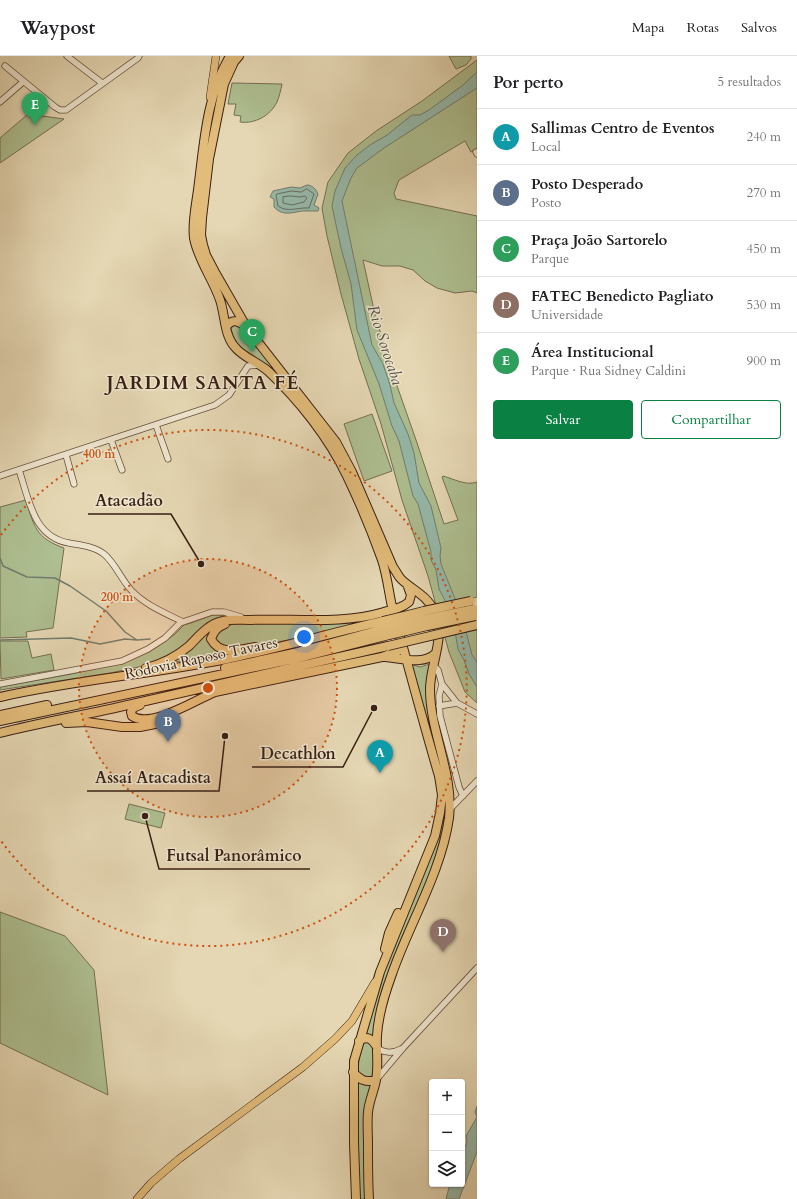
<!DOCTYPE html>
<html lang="pt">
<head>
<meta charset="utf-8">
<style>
	body { margin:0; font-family:Cardo,serif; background:#f6f6f6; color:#202124 }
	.controls { position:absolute; right:12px; bottom:12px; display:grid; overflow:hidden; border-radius:4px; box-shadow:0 1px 3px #0004 }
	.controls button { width:36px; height:36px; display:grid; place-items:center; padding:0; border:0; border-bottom:1px solid #e0e0e0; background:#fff; color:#202124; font:20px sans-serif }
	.you { position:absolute; left:304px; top:581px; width:14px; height:14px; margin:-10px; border:3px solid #fff; border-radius:50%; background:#1a73e8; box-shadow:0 0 0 6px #1a73e833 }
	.badge { display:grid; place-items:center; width:26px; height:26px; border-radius:50%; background:#0b8043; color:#fff; font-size:13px; font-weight:700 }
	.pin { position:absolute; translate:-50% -33px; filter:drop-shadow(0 1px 2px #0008) }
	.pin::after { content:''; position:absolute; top:21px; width:14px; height:12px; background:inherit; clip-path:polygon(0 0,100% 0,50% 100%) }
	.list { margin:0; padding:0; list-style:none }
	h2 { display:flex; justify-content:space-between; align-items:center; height:52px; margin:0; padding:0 16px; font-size:17px }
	h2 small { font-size:13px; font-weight:400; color:#757577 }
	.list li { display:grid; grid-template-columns:26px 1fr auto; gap:12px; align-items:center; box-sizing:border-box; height:56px; padding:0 16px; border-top:1px solid #e0e0e0 }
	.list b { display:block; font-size:15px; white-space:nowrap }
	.list p { margin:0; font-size:13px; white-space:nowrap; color:#757577 }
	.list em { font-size:13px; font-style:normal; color:#757577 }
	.actions { display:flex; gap:8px; padding:12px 16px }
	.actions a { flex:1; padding:9px 0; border:1px solid #0b8043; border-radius:4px; text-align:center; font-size:14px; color:#0b8043 }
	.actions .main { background:#0b8043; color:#fff }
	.icon { flex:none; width:22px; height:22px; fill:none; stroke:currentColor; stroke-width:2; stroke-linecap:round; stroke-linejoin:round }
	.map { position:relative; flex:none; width:477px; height:1143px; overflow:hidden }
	header { display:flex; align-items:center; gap:24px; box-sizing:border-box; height:56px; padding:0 20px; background:#fff; border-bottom:1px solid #e0e0e0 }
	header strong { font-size:19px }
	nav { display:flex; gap:22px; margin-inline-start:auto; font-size:14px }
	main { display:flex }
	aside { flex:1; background:#fff }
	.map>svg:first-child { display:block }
	.green { fill:#aebf91; stroke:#746f52 }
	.water { fill:#96baab; stroke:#717c6f }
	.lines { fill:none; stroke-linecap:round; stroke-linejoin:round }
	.shore { stroke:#686c60; stroke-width:1 }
	.stream { stroke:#717c6f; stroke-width:1.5 }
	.minor-casing { stroke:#644d3c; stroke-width:7 }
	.major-casing { stroke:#391f14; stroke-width:8 }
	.highway-casing { stroke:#391f14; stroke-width:10 }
	.minor { stroke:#eee5ce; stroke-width:5.5 }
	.major { stroke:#e2bc7a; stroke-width:7 }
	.highway { stroke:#e2bc7a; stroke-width:8 }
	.highway-bridge-casing { stroke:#391f14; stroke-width:10; stroke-linecap:butt }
	.highway-bridge { stroke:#e2bc7a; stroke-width:8 }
	.ring { fill:none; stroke:#ce500d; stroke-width:2; stroke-dasharray:2 4 }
	.labels { text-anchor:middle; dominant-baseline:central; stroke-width:3; stroke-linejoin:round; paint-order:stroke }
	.street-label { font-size:15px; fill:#391f14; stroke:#eee5ce }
	.water-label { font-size:16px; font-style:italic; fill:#554e41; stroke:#eee5ce }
	.district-label { font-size:19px; font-weight:bold; letter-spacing:1px; fill:#391f14; stroke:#eee5ce }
	.centre { fill:#ce500d; stroke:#eee5ce; stroke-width:2 }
	.ring-label { font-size:12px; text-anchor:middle; font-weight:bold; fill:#ce500d; stroke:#eee5ce; stroke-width:3; stroke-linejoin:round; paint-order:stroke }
	.leader { fill:none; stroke:#391f14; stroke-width:1.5 }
	.callout-dot { fill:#391f14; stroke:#eee5ce; stroke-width:1.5 }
	.callout-label { font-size:16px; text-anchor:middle; font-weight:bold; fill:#391f14; stroke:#eee5ce; stroke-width:3; stroke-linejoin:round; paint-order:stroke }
</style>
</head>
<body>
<header>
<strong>Waypost</strong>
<nav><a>Mapa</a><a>Rotas</a><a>Salvos</a></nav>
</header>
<main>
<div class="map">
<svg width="477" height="1143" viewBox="0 0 477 1143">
	<rect width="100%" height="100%" fill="#e5d7b3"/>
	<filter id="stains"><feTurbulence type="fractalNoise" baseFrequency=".005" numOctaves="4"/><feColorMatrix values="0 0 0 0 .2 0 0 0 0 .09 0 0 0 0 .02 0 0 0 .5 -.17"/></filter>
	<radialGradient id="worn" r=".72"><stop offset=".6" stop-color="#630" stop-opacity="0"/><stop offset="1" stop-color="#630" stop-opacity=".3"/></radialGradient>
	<path class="green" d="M449 0H471V3L466 9 456 13Z
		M477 4V93L471 96 465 85 399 124 394 137 396 143 477 160V237L472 235 455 237 437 232 425 225 413 214 400 210H382L363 204 374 254 389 307 416 384 444 468 458 464 442 421 443 420C454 423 466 430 477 426V541L469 543 477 568V647L465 636 449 596 428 520 402 444 381 368 359 303 341 238 327 180 322 152 328 126 348 97 376 75 422 45Z
		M232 27 282 28C281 34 279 41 277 46 270 60 255 68 240 66L241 60 234 59 236 48H228Z
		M28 58 64 63 0 107V82Z
		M236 268 241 270 250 284 281 320 280 322 235 289 231 273V270Z
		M372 358 392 415 364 425 344 368Z
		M26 444C34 471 36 482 64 492L53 572 26 576 27 581 0 582V451Z
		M387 558V560L298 582 242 593 220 590 215 582C218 574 226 570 234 568L350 566Z
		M213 559H221L229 561 202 573 177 595 164 602 148 609 110 617 0 634V631L71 618 121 607 149 596 174 579 184 569 191 567Z
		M214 572V593L221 599 207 602 174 606 199 582Z
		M0 585H28L32 602 51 598 54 614 1 623Z
		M411 608 420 611 430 608 428 625 444 716 447 755 438 800 405 876 375 982 365 979 381 922 429 804 443 753Z
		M129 748 165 757 161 772 125 763Z
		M0 856 65 880 94 914 108 1039 0 987Z
		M364 984 373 989 374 1003 373 1018C368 1025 364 1020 358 1017V1014L360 994Z
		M357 1024C362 1029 365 1029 372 1027L366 1143H359Z"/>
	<path class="water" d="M477 16V32L384 92 357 112 351 122 342 145 372 289 383 308 390 329 394 347 408 378 414 397 419 427 431 450 441 492 440 500 441 508 462 560 472 599 477 606V631L469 618 464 604 458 593 454 569 447 548 439 533 436 514 431 504V496L418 448 413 440 399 385 392 370 379 328 357 274 351 228 341 192 332 150 335 135 345 112 357 99 370 89 387 79 412 59H420L429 54 463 29Z
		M307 129C312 129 316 133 318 138L314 149 319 152 318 155C313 155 305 155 302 155 291 157 282 160 274 151V143L270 141 273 135 291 131 300 132Z
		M477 1050V1096L459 1143H446L450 1128H462V1094C467 1090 468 1086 466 1080L477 1061 475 1056Z"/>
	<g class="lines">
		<path class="shore" d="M307 133 314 138 309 152C299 151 287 157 278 150L276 139 277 138 291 135 301 136Z
			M291 140 300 141 305 140 307 142 304 146 292 149 283 147V141Z"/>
		<path class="stream" d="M0 502 3 510 27 521 55 522 70 530 106 555 125 576 137 584
			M0 584 71 582 100 588 125 583 137 584 150 583"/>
		<defs>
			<path id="minor" d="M67 0 102 27
				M5 10 55 51 60 54H66L138 2 139 0
				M0 46 23 26
				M476 96 477 98
				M156 369 168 403
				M111 384 122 414
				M66 399 74 428
				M19 414C29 443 33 481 69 487 80 489 94 490 104 498 115 507 121 523 131 534 145 549 165 557 183 566
				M0 420 215 349 229 339 248 310 259 309
				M433 609 438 614 442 628 457 647 477 658
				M0 628 122 605 148 593 165 582 180 567 212 556H224L241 561
				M442 628 439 640 440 660 459 731 463 740
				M439 650 457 647
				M449 754 477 725
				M377 991C383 998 394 997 401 993
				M376 1024 403 992 477 912"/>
			<path id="major" d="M210 41 216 0
				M137 1143 151 1127 179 1103 303 1011 335 983 352 965 375 926"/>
			<path id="highway" d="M230 0C206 40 204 89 198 134 196 149 192 167 194 182 198 204 213 223 220 244 225 258 224 278 234 290 242 301 258 306 268 315 299 344 329 382 347 420 360 447 372 476 382 504 388 522 389 541 394 559 409 612 423 666 439 720L442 739 440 757 435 780 380 916 354 1005V1087L356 1143
				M239 0 234 6 224 28 209 103 202 162 201 179 203 189 206 199 216 218 247 272 336 386 352 416 393 511C396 515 398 520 401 523 412 534 427 539 434 555 447 579 430 608 430 633 430 677 454 717 449 762 441 817 410 866 392 918 385 937 378 960 377 980 376 994 379 1009 376 1024 374 1035 369 1045 368 1056 367 1067 368 1078 368 1089 368 1107 368 1125 369 1143
				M226 271C232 262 238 265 245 270
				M404 560 424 555
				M405 567 426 563
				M225 568C217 571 214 575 211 583 220 600 239 594 255 591
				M406 575 427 570
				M385 601C401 602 423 610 436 597
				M146 612C162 608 176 601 189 590 199 580 208 568 223 565 231 563 241 564 250 564 294 562 341 569 384 556 393 554 402 552 409 546L411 539 407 528
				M225 612 294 597 387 572
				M0 641C75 624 152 618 227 603 279 592 331 577 383 565
				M140 649 133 652 131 656 132 660C151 673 197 643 215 636L382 601 398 595 402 588
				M0 659 47 649
				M0 665 294 603 389 579
				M66 667 87 666 122 671H140L155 668 171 662
				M0 677C39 667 79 660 119 651 208 631 298 611 388 590
				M385 893 389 877 398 857
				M359 985C367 979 372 983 377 991
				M353 1016C360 1024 366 1027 376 1024"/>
		</defs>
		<use href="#minor" class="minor-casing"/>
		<use href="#major" class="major-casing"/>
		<use href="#highway" class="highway-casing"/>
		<use href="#minor" class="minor"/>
		<use href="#major" class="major"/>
		<use href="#highway" class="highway"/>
		<defs>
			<path id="highway-bridge" d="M424 555 471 545
				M426 563 474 553
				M383 565 404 560
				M427 570 475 560
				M387 572 405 567
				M389 579 406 575
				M388 590 477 569"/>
		</defs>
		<use href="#highway-bridge" class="highway-bridge-casing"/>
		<use href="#highway-bridge" class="highway-bridge"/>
	</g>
	<circle cx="208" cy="632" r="129" fill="#ce500d" fill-opacity=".12"/>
	<g class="ring">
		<circle cx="208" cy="632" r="129"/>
		<path d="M1 479A258 258 0 1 1 1 785"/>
	</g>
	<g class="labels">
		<g class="street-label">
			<text transform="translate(201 602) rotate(-12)">Rodovia Raposo Tavares</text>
		</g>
		<g class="water-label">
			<text transform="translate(385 289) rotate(72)">Rio Sorocaba</text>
		</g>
		<g class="district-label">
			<text x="203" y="327">JARDIM SANTA FÉ</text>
		</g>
	</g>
	<circle cx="208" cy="632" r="6" class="centre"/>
	<g class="ring-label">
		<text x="99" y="402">400 m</text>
		<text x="117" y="545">200 m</text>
	</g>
	<path class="leader" d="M201 508L171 458H88M374 652L343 711H252M225 680L219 735H87M145 760L159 813H310"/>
	<g class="callout-dot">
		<circle cx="201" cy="508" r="4"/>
		<circle cx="374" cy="652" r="4"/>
		<circle cx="225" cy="680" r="4"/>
		<circle cx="145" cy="760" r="4"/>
	</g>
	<g class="callout-label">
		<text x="129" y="450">Atacadão</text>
		<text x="298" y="703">Decathlon</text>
		<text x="153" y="727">Assaí Atacadista</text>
		<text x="234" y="805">Futsal Panorâmico</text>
	</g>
	<rect width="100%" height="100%" filter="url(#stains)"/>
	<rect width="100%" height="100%" fill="url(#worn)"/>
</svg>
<div class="controls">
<button>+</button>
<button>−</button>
<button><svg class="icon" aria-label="layers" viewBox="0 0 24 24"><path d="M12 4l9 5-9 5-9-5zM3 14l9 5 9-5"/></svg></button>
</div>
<div class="you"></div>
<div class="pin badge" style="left:380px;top:717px;background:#0f9aa8">A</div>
<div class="pin badge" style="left:168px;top:686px;background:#5c6f8a">B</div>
<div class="pin badge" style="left:252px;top:296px;background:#2e9e5b">C</div>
<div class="pin badge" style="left:443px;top:896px;background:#8d6e63">D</div>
<div class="pin badge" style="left:35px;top:69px;background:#2e9e5b">E</div>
</div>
<aside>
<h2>Por perto<small>5 resultados</small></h2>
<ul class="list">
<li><span class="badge" style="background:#0f9aa8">A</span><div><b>Sallimas Centro de Eventos</b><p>Local</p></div><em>240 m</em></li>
<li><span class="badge" style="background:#5c6f8a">B</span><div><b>Posto Desperado</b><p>Posto</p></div><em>270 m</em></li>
<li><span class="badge" style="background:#2e9e5b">C</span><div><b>Praça João Sartorelo</b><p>Parque</p></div><em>450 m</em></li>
<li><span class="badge" style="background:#8d6e63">D</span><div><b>FATEC Benedicto Pagliato</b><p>Universidade</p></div><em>530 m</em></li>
<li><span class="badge" style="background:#2e9e5b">E</span><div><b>Área Institucional</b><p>Parque · Rua Sidney Caldini</p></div><em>900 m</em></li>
</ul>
<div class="actions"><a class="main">Salvar</a><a>Compartilhar</a></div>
</aside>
</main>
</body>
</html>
